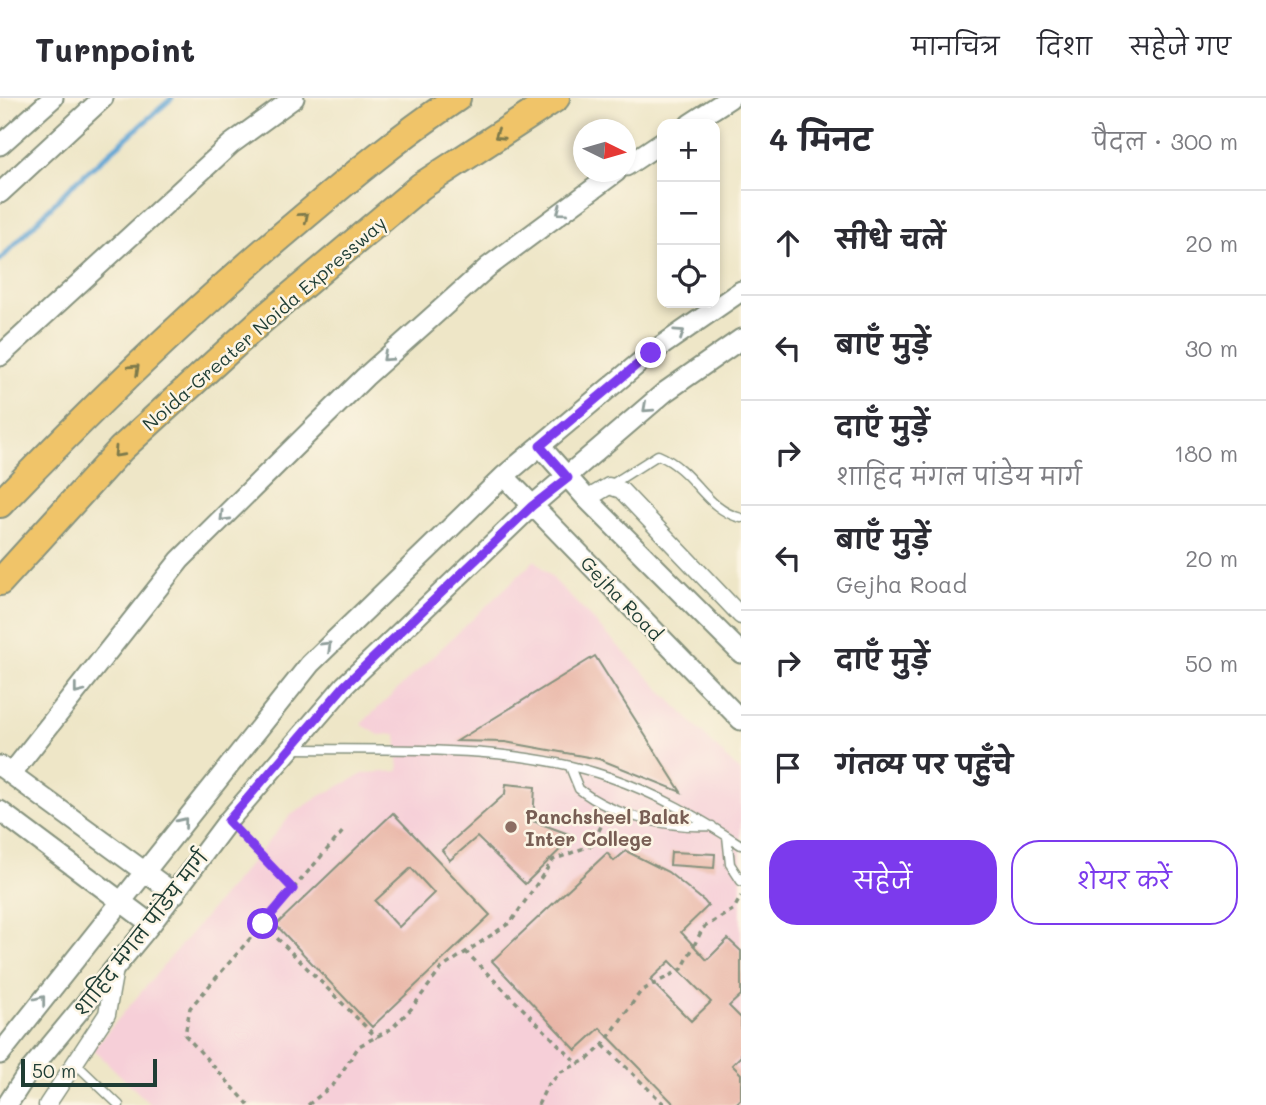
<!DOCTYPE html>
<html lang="hi">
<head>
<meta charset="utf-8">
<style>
	body { margin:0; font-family:Mali,"Playpen Sans Deva",sans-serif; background:#f2f2f3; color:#2b2b33 }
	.controls { position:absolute; right:21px; top:21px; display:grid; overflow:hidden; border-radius:14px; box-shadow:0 4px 10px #0003 }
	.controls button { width:63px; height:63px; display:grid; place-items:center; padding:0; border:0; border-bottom:2px solid #e1e1e2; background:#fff; color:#2b2b33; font:35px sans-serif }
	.compass { position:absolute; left:573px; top:21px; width:63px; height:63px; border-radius:50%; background:#fff; box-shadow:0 4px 10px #0003; rotate:95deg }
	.scale { position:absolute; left:21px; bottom:18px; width:136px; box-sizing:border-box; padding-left:7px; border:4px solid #1f3d34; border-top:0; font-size:19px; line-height:24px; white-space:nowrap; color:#1f3d34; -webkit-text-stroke:5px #fcf5e5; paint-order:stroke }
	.stop { position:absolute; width:21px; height:21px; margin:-16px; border:5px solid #7c3aed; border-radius:50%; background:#fff }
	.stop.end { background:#7c3aed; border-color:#fff; box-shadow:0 2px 7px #0008 }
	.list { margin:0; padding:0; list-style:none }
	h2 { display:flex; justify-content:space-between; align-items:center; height:91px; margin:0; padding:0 28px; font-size:30px }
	h2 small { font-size:23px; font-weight:400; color:#7c7c81 }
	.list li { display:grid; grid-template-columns:46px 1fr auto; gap:21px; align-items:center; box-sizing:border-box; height:105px; padding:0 28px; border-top:2px solid #e1e1e2 }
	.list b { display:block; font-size:26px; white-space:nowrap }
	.list p { margin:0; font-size:23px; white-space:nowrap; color:#7c7c81 }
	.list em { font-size:23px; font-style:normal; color:#7c7c81 }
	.actions { display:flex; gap:14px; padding:21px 28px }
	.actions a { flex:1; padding:16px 0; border:2px solid #7c3aed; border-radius:28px; text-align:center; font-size:24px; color:#7c3aed }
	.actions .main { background:#7c3aed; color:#fff }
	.icon { flex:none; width:38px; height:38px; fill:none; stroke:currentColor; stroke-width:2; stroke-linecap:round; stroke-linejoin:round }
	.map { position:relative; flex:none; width:741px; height:1007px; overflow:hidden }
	header { display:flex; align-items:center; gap:42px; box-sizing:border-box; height:98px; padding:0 35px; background:#fff; border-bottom:2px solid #e1e1e2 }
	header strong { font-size:33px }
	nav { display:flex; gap:38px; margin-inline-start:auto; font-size:24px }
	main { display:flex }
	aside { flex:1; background:#fff }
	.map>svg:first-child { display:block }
	.built { fill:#f6cfd8 }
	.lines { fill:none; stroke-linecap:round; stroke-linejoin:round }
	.stream { stroke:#5fa4d4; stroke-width:5 }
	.building { fill:#e9b6a7; fill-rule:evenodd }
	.service-casing { stroke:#86927e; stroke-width:11 }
	.minor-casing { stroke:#86927e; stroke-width:19 }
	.tertiary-casing { stroke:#86927e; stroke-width:23 }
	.trunk-casing { stroke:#86927e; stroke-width:30 }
	.path { stroke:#86927e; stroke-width:3.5; stroke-dasharray:5 5; stroke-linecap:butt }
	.service { stroke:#fff; stroke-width:8 }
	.minor { stroke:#fff; stroke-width:16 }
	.tertiary { stroke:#fff; stroke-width:19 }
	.trunk { stroke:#f0c469; stroke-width:26 }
	.oneway { stroke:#7d7a4c }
	.oneway2 { stroke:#8f9e9a }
	.route { stroke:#7c3aed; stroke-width:9 }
	.education-dot { fill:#8d6e63; stroke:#fcf5e5; stroke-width:2.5 }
	.labels { text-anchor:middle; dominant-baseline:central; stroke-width:5; stroke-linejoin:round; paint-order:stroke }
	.street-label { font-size:19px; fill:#1f3d34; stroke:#fcf5e5 }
	.education-label { font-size:19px; font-weight:bold; fill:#785e54; stroke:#fcf5e5; text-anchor:start }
</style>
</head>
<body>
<header>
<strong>Turnpoint</strong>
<nav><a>मानचित्र</a><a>दिशा</a><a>सहेजे गए</a></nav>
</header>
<main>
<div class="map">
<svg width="741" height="1007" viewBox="0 0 741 1007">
	<rect width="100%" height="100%" fill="#fcf5e5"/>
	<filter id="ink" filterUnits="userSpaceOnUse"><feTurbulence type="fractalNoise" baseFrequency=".0143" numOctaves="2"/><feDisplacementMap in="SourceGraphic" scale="14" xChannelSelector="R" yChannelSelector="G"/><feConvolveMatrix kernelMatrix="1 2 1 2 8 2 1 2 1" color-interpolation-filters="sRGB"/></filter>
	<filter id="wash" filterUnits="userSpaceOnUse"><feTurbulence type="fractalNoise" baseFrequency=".00686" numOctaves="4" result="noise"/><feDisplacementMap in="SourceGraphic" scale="28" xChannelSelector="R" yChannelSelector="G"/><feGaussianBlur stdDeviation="1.57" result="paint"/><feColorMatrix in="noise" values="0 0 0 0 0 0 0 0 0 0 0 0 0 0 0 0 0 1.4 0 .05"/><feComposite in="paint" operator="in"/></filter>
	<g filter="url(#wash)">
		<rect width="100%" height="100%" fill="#eee6c7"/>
		<path class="built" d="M535 462 741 675V1007H151L93 951 291 717 320 698 365 675 399 673 396 636 379 637 361 626Z"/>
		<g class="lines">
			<path class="stream" d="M0 162 69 90 172 0"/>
		</g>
		<g id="blocks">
			<path class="building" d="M595 558 681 694 599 661 505 644 457 643Z
				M506 686 535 689 533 723 574 738 525 786 477 739 450 762 442 752 505 696Z
				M393 715 490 817 372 929 276 827ZM411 770 434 795 399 829 375 803Z
				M626 753 668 774 704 803 708 808 681 834 707 862 728 841 741 853V897L729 908 741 920V958L732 967 741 976V1001L735 1007H675L600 930 576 952 492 863 607 755 614 763ZM670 863 711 904 691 923 650 882Z
				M671 754 715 756 714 770 670 767Z"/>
		</g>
	</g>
	<g filter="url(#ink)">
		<use href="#blocks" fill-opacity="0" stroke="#86927e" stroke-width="2"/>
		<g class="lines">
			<defs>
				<path id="service" d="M609 388 658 357C696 373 704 411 741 420
					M293 651C392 652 515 646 609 679 656 695 699 720 741 747
					M570 669 579 691C614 719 669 730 712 728
					M727 738 730 766 741 783
					M75 965 119 1007"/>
				<path id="minor" d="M587 401 609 388 621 392 741 518
					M47 1007 107 916 115 871"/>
				<path id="tertiary" d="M690 26 730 0
					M0 47 53 0
					M626 68 662 44
					M0 95 103 0
					M0 258 231 46 294 0
					M540 348 587 401 741 555
					M504 378 741 622
					M0 668 175 796
					M11 676 180 462 365 279 488 169 616 74
					M0 713 151 826
					M0 956 310 566 504 378 651 255 741 193
					M7 1007 27 976 151 826 228 723 345 587 532 408 665 294 741 241"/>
				<path id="trunk" d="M0 406C95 307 193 212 298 124 350 80 400 38 457 0
					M0 484 121 351 262 222 421 88 556 0"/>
			</defs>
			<use href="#service" class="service-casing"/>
			<use href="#minor" class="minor-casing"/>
			<use href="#tertiary" class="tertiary-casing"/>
			<use href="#trunk" class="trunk-casing"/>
			<path class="path" d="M241 737 293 791
				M263 826 377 940
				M465 853 578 966
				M603 947 665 1007
				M249 1007 185 937 190 910 344 732
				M308 1007 334 986 359 948 391 931 411 911 442 870 511 824 553 762 592 747 605 720
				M538 1007 547 988 561 974 588 961 603 947 641 893 682 871 703 830 734 811 741 798"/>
			<use href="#service" class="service"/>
			<use href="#minor" class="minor"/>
			<use href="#tertiary" class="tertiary"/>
			<use href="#trunk" class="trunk"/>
		</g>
		<defs><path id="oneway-chevron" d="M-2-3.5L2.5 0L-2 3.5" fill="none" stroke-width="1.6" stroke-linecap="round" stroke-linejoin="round" transform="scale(1.75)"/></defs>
		<g class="oneway">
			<use href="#oneway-chevron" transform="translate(499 37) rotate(147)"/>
			<use href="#oneway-chevron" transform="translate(304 119) rotate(-40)"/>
			<use href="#oneway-chevron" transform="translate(135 271) rotate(-43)"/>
			<use href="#oneway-chevron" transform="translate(118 355) rotate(134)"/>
		</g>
		<g class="oneway2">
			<use href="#oneway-chevron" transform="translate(561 113) rotate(143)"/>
			<use href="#oneway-chevron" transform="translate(680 235) rotate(-34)"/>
			<use href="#oneway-chevron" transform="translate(387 259) rotate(138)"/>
			<use href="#oneway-chevron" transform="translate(647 310) rotate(138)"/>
			<use href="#oneway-chevron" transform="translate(224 419) rotate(135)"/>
			<use href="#oneway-chevron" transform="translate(327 548) rotate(-44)"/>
			<use href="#oneway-chevron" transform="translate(78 592) rotate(128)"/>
			<use href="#oneway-chevron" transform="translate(183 724) rotate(-51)"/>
			<use href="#oneway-chevron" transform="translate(41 902) rotate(-52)"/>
		</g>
	</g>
	<g class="lines" filter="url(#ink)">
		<path class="route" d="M263 826 293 791 228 723 345 587 532 408 568 380 540 348 651 255"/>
	</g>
	<circle class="education-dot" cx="511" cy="729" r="7"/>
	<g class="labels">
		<g class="street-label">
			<text transform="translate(264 225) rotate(-41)">Noida-Greater Noida Expressway</text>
			<text transform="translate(622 500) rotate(46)">Gejha Road</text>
			<text transform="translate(141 835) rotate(-52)">शाहिद मंगल पांडेय मार्ग</text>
		</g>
		<g class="education-label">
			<text x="525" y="718">Panchsheel Balak<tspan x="525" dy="22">Inter College</tspan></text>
		</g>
	</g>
</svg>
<div class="controls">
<button>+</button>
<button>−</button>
<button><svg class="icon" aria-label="locate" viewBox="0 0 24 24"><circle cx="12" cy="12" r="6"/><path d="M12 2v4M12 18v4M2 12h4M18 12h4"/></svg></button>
</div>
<svg class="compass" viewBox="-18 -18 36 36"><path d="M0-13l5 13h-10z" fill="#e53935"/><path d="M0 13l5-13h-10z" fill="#7c7c81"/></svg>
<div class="scale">50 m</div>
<div class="stop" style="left:263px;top:826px"></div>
<div class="stop end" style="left:651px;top:255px"></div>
</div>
<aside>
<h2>4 मिनट<small>पैदल · 300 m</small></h2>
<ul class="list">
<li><svg class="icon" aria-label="ahead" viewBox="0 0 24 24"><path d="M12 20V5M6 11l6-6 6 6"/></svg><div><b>सीधे चलें</b></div><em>20 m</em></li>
<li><svg class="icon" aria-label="left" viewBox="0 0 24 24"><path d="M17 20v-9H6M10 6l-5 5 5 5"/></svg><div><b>बाएँ मुड़ें</b></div><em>30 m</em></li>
<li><svg class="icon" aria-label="right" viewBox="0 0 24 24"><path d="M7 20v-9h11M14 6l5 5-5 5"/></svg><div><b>दाएँ मुड़ें</b><p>शाहिद मंगल पांडेय मार्ग</p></div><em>180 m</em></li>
<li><svg class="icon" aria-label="left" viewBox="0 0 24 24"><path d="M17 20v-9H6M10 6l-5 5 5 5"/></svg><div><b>बाएँ मुड़ें</b><p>Gejha Road</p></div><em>20 m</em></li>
<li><svg class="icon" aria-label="right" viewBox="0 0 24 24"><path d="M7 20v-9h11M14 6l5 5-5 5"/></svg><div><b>दाएँ मुड़ें</b></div><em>50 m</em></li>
<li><svg class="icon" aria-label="arrive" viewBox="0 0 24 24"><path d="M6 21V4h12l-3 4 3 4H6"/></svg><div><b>गंतव्य पर पहुँचे</b></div></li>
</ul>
<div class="actions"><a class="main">सहेजें</a><a>शेयर करें</a></div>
</aside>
</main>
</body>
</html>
